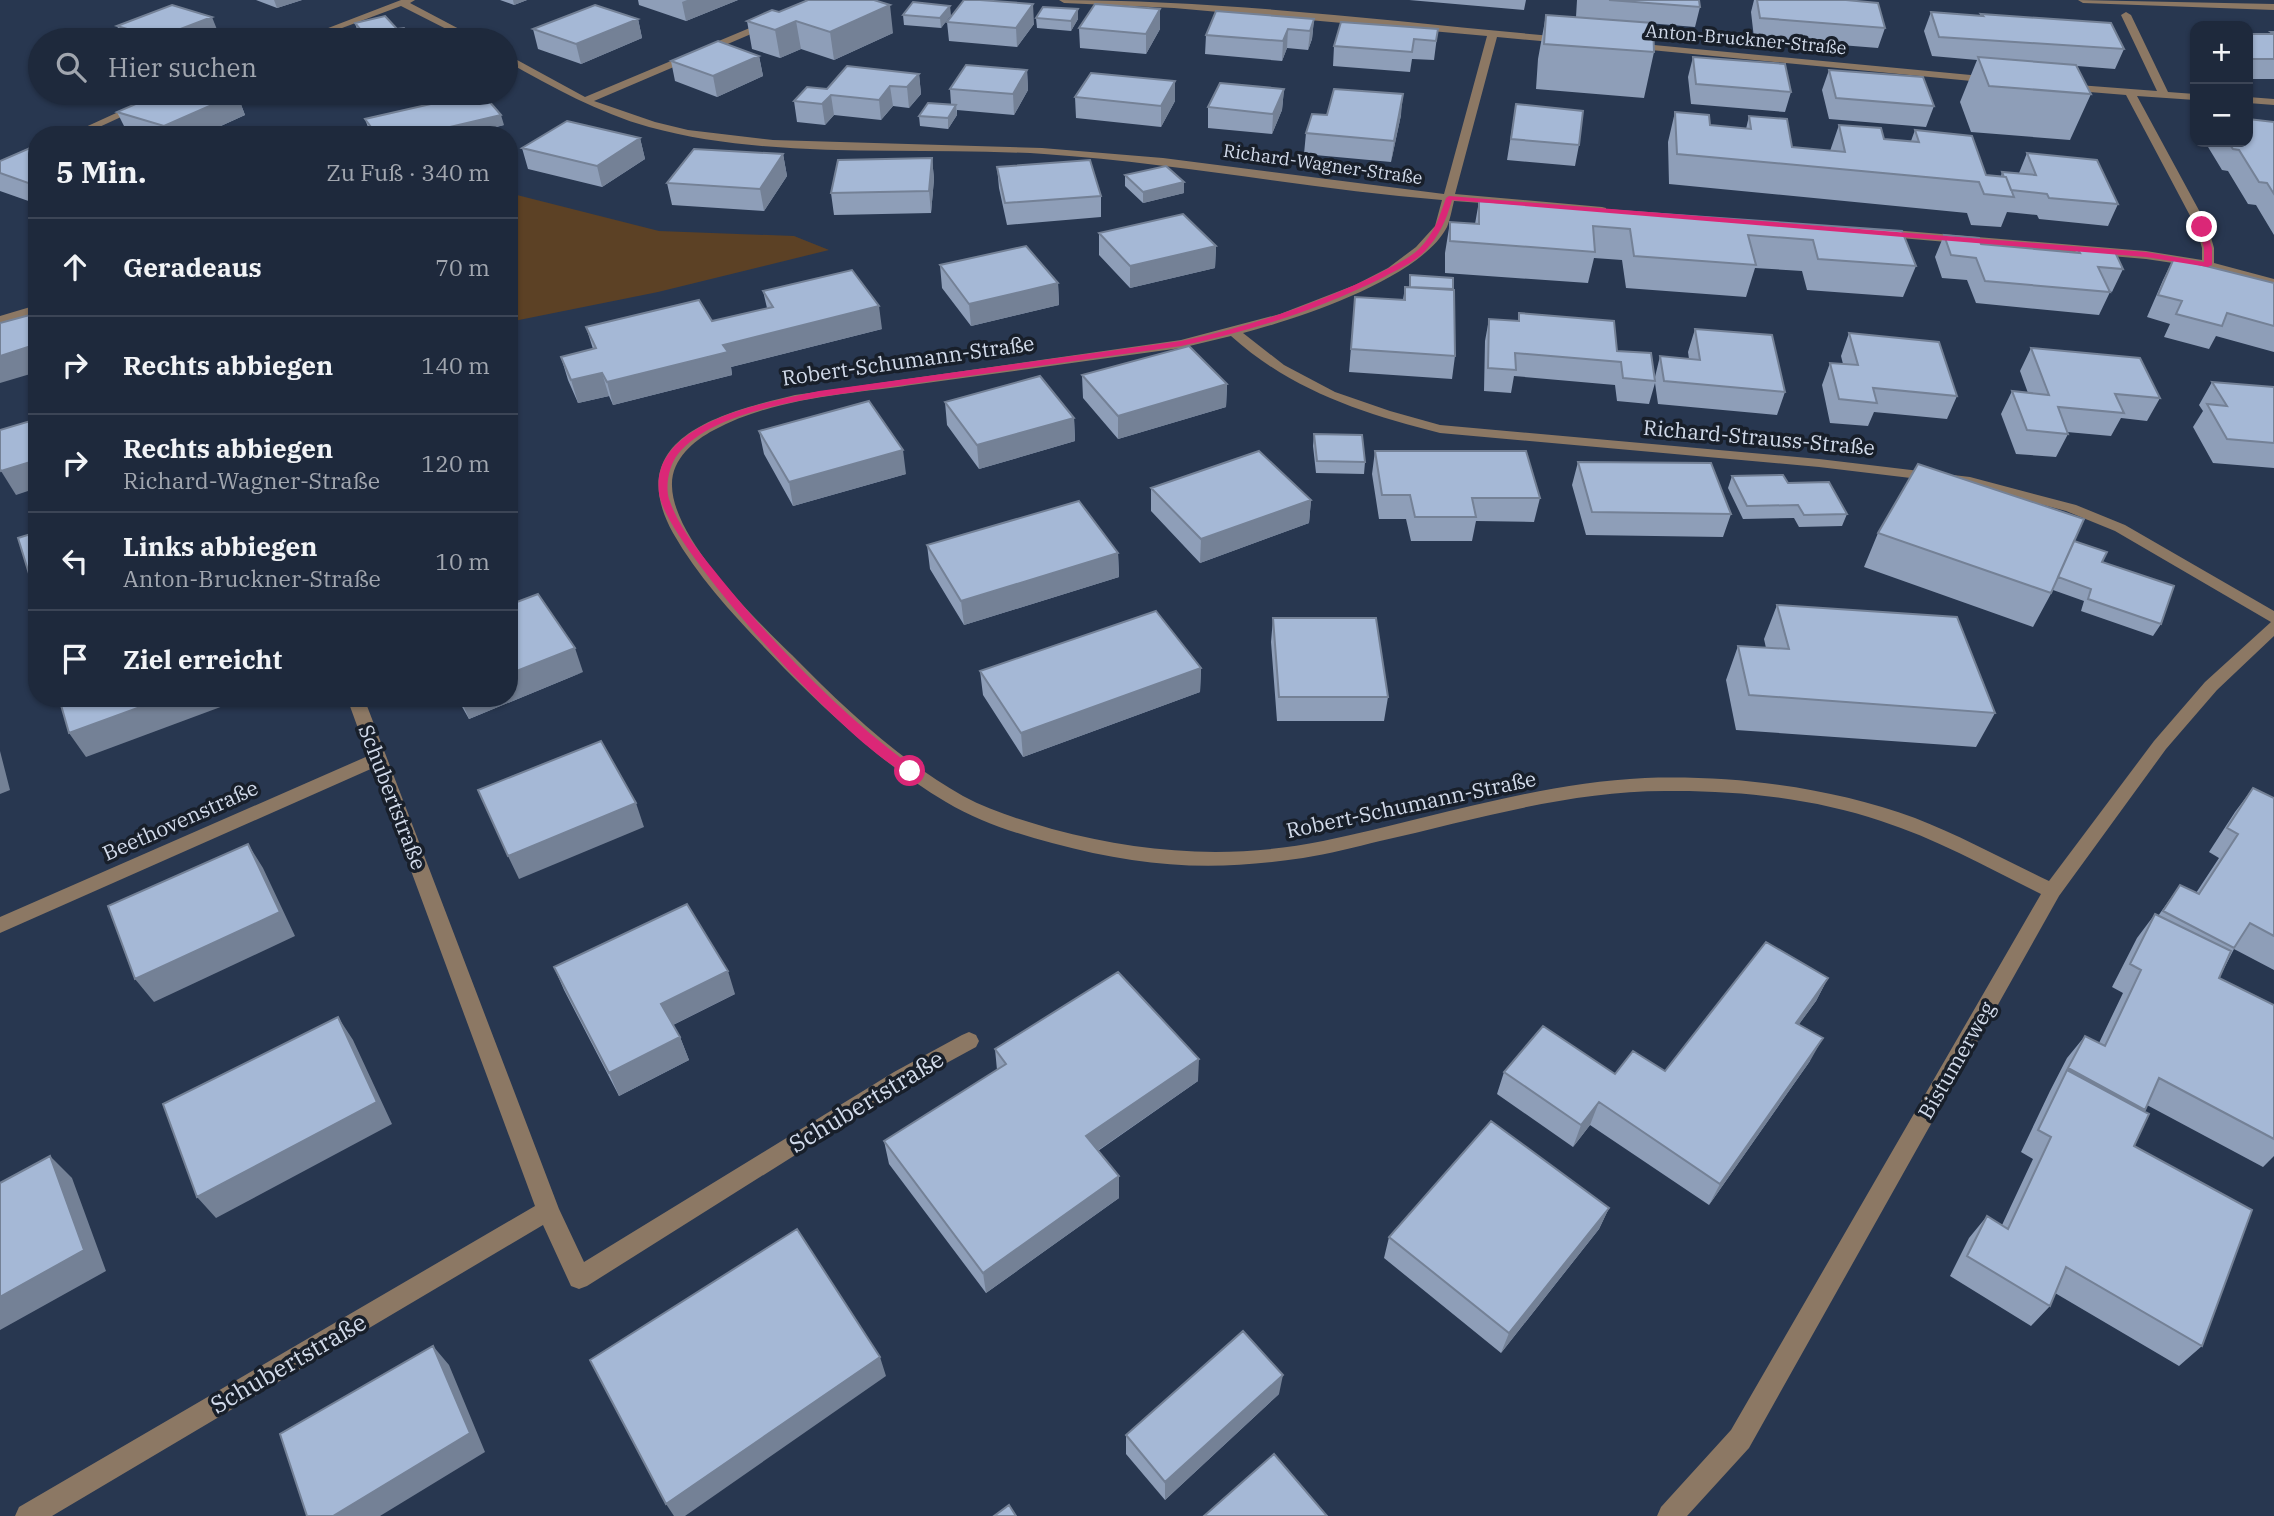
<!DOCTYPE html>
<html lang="de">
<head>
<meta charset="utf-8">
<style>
	body { margin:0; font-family:"IBM Plex Serif",serif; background:#263143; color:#f1f3f6 }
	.controls { position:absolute; right:21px; top:21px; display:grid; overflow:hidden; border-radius:14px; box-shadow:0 2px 5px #0004 }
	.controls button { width:63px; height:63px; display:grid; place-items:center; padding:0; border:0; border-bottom:2px solid #3c4556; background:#1e293c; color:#f1f3f6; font:35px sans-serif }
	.stop { position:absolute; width:21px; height:21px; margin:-16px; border:5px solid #db2777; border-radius:50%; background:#fff }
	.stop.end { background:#db2777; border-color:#fff; box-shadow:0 2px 7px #0008 }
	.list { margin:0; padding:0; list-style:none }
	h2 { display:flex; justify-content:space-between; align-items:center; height:91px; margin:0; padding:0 28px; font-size:30px }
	h2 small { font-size:23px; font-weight:400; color:#a1a6af }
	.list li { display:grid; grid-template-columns:46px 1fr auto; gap:21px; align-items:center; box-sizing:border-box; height:98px; padding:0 28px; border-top:2px solid #3c4556 }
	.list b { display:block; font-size:26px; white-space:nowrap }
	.list p { margin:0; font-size:23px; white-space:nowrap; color:#a1a6af }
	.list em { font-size:23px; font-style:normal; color:#a1a6af }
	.icon { flex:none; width:38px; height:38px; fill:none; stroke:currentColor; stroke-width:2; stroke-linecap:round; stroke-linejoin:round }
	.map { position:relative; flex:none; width:2274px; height:1516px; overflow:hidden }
	.search { position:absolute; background:#1e293c; box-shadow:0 2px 5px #0004; left:28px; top:28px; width:490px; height:77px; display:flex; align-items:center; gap:18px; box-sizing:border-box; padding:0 24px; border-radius:38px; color:#a1a6af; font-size:26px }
	.panel { position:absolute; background:#1e293c; box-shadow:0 2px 5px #0004; left:28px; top:126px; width:490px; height:581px; border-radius:28px }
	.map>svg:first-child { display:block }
	.green { fill:#5c4125 }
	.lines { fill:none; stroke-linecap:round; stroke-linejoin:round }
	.minor { fill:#8c7864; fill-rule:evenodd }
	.wall { fill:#8e9eb8 }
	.shaded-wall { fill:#748196 }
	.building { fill:#a5b8d6; stroke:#748196; stroke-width:2 }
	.route { fill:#db2777 }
	.labels { text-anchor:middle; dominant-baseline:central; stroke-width:7; stroke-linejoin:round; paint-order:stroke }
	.far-street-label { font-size:18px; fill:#d2dbeb; stroke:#181f2a }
	.street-label { font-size:21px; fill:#d2dbeb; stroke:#181f2a }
	.near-street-label { font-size:24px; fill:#d2dbeb; stroke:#181f2a }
</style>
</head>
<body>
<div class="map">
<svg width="2274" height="1516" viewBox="0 0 2274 1516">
	<rect width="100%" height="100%" fill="#283750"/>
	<path class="green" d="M509 193 659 231 794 236 829 250 658 292 509 322Z"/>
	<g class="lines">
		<path class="minor" d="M401 0H415L410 3 480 40H468L401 6 310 40H297Z
			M1059 0C1227 0 1396 22 1563 37L1568 40 1563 43 1497 37 1455 194 1602 207 1606 208V212L1454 201C1452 209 1450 220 1447 227 1420 279 1297 319 1243 333L1284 365 1335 392 1390 411 1440 425 1819 459 1970 477 2076 505 2125 525 2274 611V636L2217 690 2166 749 2059 896 1749 1448 1687 1516H1657L1661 1507 1731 1430 2041 894C1988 868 1937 839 1881 821 1813 798 1736 790 1665 791 1569 791 1473 820 1380 841 1355 847 1329 854 1303 858 1211 872 1141 867 1052 843 1015 833 979 822 946 802 885 766 834 718 784 668 744 626 702 584 673 533 620 437 724 412 795 395L1181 340 1280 314 1355 285 1388 268 1416 247 1435 226 1442 200C1309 189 1177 163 1044 154 916 146 773 161 649 127 597 112 552 87 506 61V54L585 97 769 20 774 23 772 25 594 101 655 122 688 130 773 140 1042 148 1163 158 1444 194 1487 36 1174 8 1064 3ZM1231 336C1291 390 1363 414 1440 433L1819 467 1969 485 2066 511 2115 531 2271 622 2205 682 2154 741 2049 881C2005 860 1961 836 1915 818 1831 787 1734 775 1645 778 1536 783 1429 819 1323 841 1229 860 1143 853 1052 829 1021 820 991 811 963 796 898 759 844 708 792 655 755 619 673 539 672 486 671 460 693 441 714 430 775 397 852 394 919 384 1006 372 1094 360 1181 348Z
			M2078 0 2274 4V10L2083 3Z
			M2126 12 2131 15 2168 92 2195 94V100L2137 96 2208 227 2214 248V263L2274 279V287L2207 268 2146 259 1877 236V230L1881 229 2146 251 2202 260V248L2196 227 2126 95 2065 90 2060 87 2065 84 2157 91 2121 15Z
			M1633 43 1992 77 1997 80 1992 83 1630 48V44Z
			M160 93H173L82 135H68Z
			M2248 97 2274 99V105L2248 103Z
			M37 305V313L0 324V316Z
			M347 698H364L559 1209 584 1262 894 1072 962 1035 969 1032 976 1035 979 1041 976 1047 908 1084 587 1286 579 1289 571 1286 543 1225 52 1516H15L19 1507 535 1206 373 768 0 933V917L368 756Z"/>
	</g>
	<path class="wall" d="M256 0H302L277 8Z
		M500 0H527L514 5Z
		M638 0H738L686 21 639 5Z
		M1409 0H1526L1524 10Z
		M1577 0H1699L1700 7 1695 27 1576 17Z
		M1754 0H1846L1885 28 1878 48 1754 38 1751 12Z
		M1078 9V19L1071 31 1037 28 1036 18Z
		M779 12 893 33 834 60 801 49 780 58 752 49 747 21Z
		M1931 12 1981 16V14L2124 49 2115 69 2077 66 2091 94 2070 140 1971 132 1960 102 1977 60 1932 56 1924 31Z
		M903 15H951L941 28 904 25Z
		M1546 15 1654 52 1644 98 1536 89 1538 59Z
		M638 19 642 38 581 64 538 49 533 29Z
		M1314 19 1312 39 1308 50 1287 48 1282 61 1205 54 1206 35Z
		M947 22 1034 24 1017 47 949 41Z
		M355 23 397 29 359 36Z
		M117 26 220 37 211 40H124Z
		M1079 28 1160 29 1146 54 1080 48Z
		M1438 29 1434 60 1412 59 1410 72 1333 66 1334 46Z
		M2271 32H2274V79H2248V34H2270Z
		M759 56 763 76 717 97 675 81 671 61Z
		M1693 57 1791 92 1785 112 1691 104 1688 77Z
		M1027 70 1028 90 1014 115 957 110V115L948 129 920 126 919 116 951 104 950 89Z
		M1829 70 1934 106 1926 127 1829 119 1822 90Z
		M919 74 921 94 909 108 893 106 881 120 834 115 825 125 797 122 794 101 827 89Z
		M1284 89 1282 110 1272 134 1208 128V107Z
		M237 94 245 115 201 135H135L127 132 117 112Z
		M1075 97 1175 101 1161 127 1076 118Z
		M1516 104 1579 145 1575 166 1507 160Z
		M1675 112 1710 125 1746 129 1749 116 1792 147 1830 151 1839 125 1884 139 1911 141 1915 130 1986 175 2001 176 2002 172 2019 173 2027 153 2118 204 2108 226 2039 219 2037 215 2007 212 2001 227 1971 225 1967 213 1669 184 1668 142Z
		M1327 115H1401L1391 162 1304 154 1306 133Z
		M365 119 504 125 464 135H373L369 130Z
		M2274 122V235L2256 205 2248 204 2228 171 2222 170 2205 142H2248Z
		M640 138 645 159 602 187 528 169 522 148Z
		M37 145V204L0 191V161Z
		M783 154 787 176 764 211 672 205 667 183Z
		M932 158 934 179 931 213 834 215 831 193Z
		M997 167 1101 196V217L1007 225 999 188Z
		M1125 175 1184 193 1143 203 1125 186Z
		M1479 201 1902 231 1916 266 1903 297 1807 290 1802 271 1755 268 1746 297 1626 288 1622 260 1594 258 1588 283 1445 273V253L1450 222 1475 224Z
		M1099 233 1216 246 1215 268 1130 288 1099 255Z
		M1944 235 1981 244 2075 253 2077 248 2123 269 2112 292 2110 291V292L2099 315 1976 303 1967 280 1942 278 1935 257Z
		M2174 258 2274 283V352L2216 336 2209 349 2164 337 2170 324 2147 317 2163 280Z
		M940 265 1058 283 1059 305 971 326 942 288Z
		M1410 275 1455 356 1452 379 1349 372 1355 297 1403 300 1405 287H1409Z
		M763 291 882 329 731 367 732 375 613 405 609 396 578 403 568 380 561 357 593 349 586 327 712 321 767 308Z
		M1519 313 1617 351 1655 377 1660 356 1689 359 1688 352 1695 329 1785 392 1777 415 1658 404 1655 383 1649 404 1617 401 1615 385 1514 376 1511 393 1484 391 1485 341 1489 319 1518 321Z
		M1849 333 1957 396 1947 419 1874 412 1868 426 1830 423 1822 385 1830 363 1843 364 1841 356Z
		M2031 348 2160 398 2147 421 2121 418 2111 436 2067 432 2068 434 2056 457 2016 454 2001 414 2012 391 2028 393 2020 371Z
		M1082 375 1227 384 1226 407 1118 439 1083 398Z
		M2212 382 2274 387V468L2213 463 2193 427 2203 411 2199 405Z
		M945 402 1074 418 1075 441 979 469 947 425Z
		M759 431 906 474 793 506 764 454Z
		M1314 434 1365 462 1364 474 1316 473 1313 446Z
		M1375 451 1540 498 1534 522 1476 521 1472 541H1411L1406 519H1379L1372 474Z
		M1578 462 1731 514 1723 537 1586 535 1572 485Z
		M1732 476 1788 483 1847 514 1842 526 1799 527 1794 518 1743 519 1728 488Z
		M1151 488 1311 500 1309 523 1200 563 1151 511Z
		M1878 533 2074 541 2102 562 2161 624 2153 636 2081 611 2084 601 2053 590 2033 627 1864 567Z
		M927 545 1118 553 1119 577 964 625 930 569Z
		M1777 605 1995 713 1976 747 1736 730 1726 680 1738 646 1766 648 1764 639Z
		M1273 618 1388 697 1384 721H1277L1271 642Z
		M1201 668 1200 692 1023 757 983 695 980 671Z
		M583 672 469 719 457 698H509Z
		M2253 788 2274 798V970L2234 949 2219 978 2274 1005V1156L2263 1167 2147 1105 2144 1111 2134 1146 2202 1346 2179 1366 2055 1293 2050 1306 2031 1326 1950 1276 1969 1238 1987 1216 2002 1225 2033 1159 2021 1152 2050 1091 2067 1058 2085 1036 2099 1043 2123 993 2112 987 2137 938 2155 914 2158 916 2180 885 2196 893 2219 858 2209 852 2235 812Z
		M554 967 735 994 673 1025 680 1037 689 1060 619 1096 564 990Z
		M1828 978 1816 1001 1799 1024 1810 1061 1709 1205 1590 1125 1573 1147 1497 1094 1504 1072 1615 1074 1665 1071Z
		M995 1049 1198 1081 1098 1151 1119 1198 986 1293 889 1164 884 1141 997 1070Z
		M1609 1208 1599 1229 1501 1353 1384 1258 1389 1237Z
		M1279 1394 1165 1500 1126 1454V1435Z"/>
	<path class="shaded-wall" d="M274 0H302L277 8Z
		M513 0H527L514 5Z
		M687 0H738L686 21 682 2Z
		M1033 4 1034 24 1017 47 1016 28Z
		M890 5 893 33 834 60 830 32Z
		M950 6 951 15 941 28 940 18Z
		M1078 9V19L1071 31V21Z
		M1160 9V29L1146 54V34Z
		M212 17 220 37 211 40H158L157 38Z
		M638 19 642 38 581 64 576 44Z
		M1314 19 1312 39 1308 50 1310 31Z
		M796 21 801 49 780 58 775 30Z
		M1288 29 1287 48 1282 61 1283 41Z
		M759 56 763 76 717 97 713 76Z
		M1027 70 1028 90 1014 115 1013 94Z
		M919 74 921 94 909 108 907 87Z
		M1175 81V101L1161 127V106Z
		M890 86 893 106 881 120 879 100Z
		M1284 89 1282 110 1272 134 1273 114Z
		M237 94 245 115 201 135H168L164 126Z
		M1403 94 1401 115 1391 162 1394 141Z
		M831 95 834 115 825 125 822 104Z
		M956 105 957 115 948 129V118Z
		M501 115 504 125 464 135H416Z
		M640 138 645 159 602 187 597 166Z
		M783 154 787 176 764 211 760 189Z
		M932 158 934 179 931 213 929 191Z
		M37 182V195L31 184Z
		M1184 182V193L1143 203V192Z
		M1216 246 1215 268 1130 288V266Z
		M1058 283 1059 305 971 326 969 304Z
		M879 306 882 329 731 367 732 375 613 405 607 382 723 345Z
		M28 347 37 363V372L0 383V356Z
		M602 373 609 396 578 403 571 380Z
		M1227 384 1226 407 1118 439V416Z
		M1074 418 1075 441 979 469 977 445Z
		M903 450 906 474 793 506 789 482Z
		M37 460V488L16 495 1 471Z
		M1311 500 1309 523 1200 563 1201 539Z
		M1118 553 1119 577 964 625 961 601Z
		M575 648 583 672 469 719 460 698H509V674Z
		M1201 668 1200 692 1023 757 1021 733Z
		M165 698H232L234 702 86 757 69 733Z
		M0 751 10 790 0 794Z
		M636 803 644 827 519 879 508 856Z
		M248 844 263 868 295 936 154 1002 135 979Z
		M728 971 735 994 669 1027 661 1004Z
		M1828 978 1816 1001 1784 1045 1796 1023Z
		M338 1017 353 1040 392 1124 216 1218 197 1197Z
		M680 1037 689 1060 619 1096 609 1073Z
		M1823 1038 1810 1061 1709 1205 1720 1184Z
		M1199 1059 1198 1081 1087 1158 1086 1136Z
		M1599 1102 1590 1125 1573 1147 1581 1125Z
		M50 1156 72 1178 106 1271 0 1330V1297Z
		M1119 1176V1198L986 1293 983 1273Z
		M1609 1208 1599 1229 1501 1353 1509 1333Z
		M433 1346 449 1365 485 1452 380 1516H333Z
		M880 1357 886 1376 685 1516H674L666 1504Z
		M1283 1375 1279 1394 1165 1500V1482Z"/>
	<path class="building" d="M808 0H874L890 5 830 32 796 21 775 30 747 21 772 10 779 12Z
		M964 0H980L1033 4 1016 28 947 22Z
		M1609 0H1699L1700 7Z
		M1757 0H1846L1878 3 1885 28 1760 18Z
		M913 2 950 6 940 18 903 15Z
		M1095 4 1160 9 1146 34 1079 28Z
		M172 5 212 17 157 38 117 26Z
		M595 5 638 19 576 44 533 29Z
		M1043 7 1078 9 1071 21 1036 18Z
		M1216 11 1314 19 1310 31 1288 29 1283 41 1206 35Z
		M1931 12 1983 16 1981 14 2111 23 2124 49 1939 37Z
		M1546 15 1653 23 1654 52 1544 44Z
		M385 16 397 29 404 28 415 40H340L365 35 355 23Z
		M1341 22 1438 29 1436 41 1414 39 1412 52 1334 46Z
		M2271 32H2274V59H2248V34H2274Z
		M718 41 759 56 713 76 671 61Z
		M1693 57 1785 64 1791 92 1696 84Z
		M1978 57 2076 65 2091 94 1989 86Z
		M966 65 1027 70 1013 94 950 89Z
		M847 66 919 74 907 87 890 86 879 100 831 95 822 104 794 101 807 87 827 89Z
		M1829 70 1923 77 1934 106 1836 98Z
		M1091 73 1175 81 1161 106 1075 97Z
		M1220 83 1284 89 1273 114 1208 107Z
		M1334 89 1403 94 1394 141 1306 133 1312 114 1327 115Z
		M161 93H232L237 94 164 126 117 112Z
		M479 93H482L501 115 416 135H377L365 119Z
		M928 103 956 105 948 118 919 116Z
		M1516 104 1583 111 1579 145 1511 139Z
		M1675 112 1709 115 1710 125 1751 129 1749 116 1787 119 1792 147 1845 152 1839 125 1881 128 1884 139 1919 142 1915 130 1972 136 1986 175 2006 177 2014 197 1984 194 1979 182 1677 154Z
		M2248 119 2274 122V194L2267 183 2259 182 2239 150 2233 149 2228 142H2248Z
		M567 121 640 138 597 166 522 148Z
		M278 131 280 135H265Z
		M37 145V182L31 184 0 173V161Z
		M694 149 783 154 760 189 667 183Z
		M2027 153 2097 160 2118 204 2049 198 2047 194 2011 190 2006 177H2004L2002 172 2036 175Z
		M932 158 929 191 831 193 838 160Z
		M1090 160 1101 196 1005 203 997 167Z
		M1166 166 1184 182 1143 192 1125 175Z
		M1479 201 1902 231 1916 266 1818 259 1813 240 1748 235 1756 265 1634 256 1630 229 1593 226 1595 252 1450 241V222L1479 224Z
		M1183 214 1216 246 1130 266 1099 233Z
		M1944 235 1979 238 1981 244 2080 253 2077 248 2115 252 2123 269 2098 267 2110 292 1985 281 1976 258 1951 255Z
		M1026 246 1058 283 969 304 940 265Z
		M2174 258 2274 283V326L2227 313 2222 326 2176 314 2182 301 2158 295Z
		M852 270 879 306 723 345 728 352 607 382 602 373 571 380 561 357 596 348 586 327 699 300 712 321 773 307 763 291Z
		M1410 275 1453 278V289L1410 287Z
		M1405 287 1454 290 1455 356 1351 349 1355 297 1405 300Z
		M37 313V364L36 365 28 347 0 356V323Z
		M1519 313 1614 321 1617 351 1651 353 1655 381 1623 378 1621 362 1515 353 1516 370 1488 368 1489 319 1519 321Z
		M1695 329 1772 335 1785 392 1664 381 1660 356 1700 360Z
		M1849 333 1939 342 1957 396 1873 388 1877 403 1839 399 1830 363 1858 365Z
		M1189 346 1227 384 1118 416 1082 375Z
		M2031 348 2140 358 2160 398 2115 394 2124 413 2058 407 2068 434 2027 430 2012 391 2049 395Z
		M1040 376 1074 418 977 445 945 402Z
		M2212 382 2274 387V443L2227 439 2207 404 2227 406Z
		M869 401 903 450 789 482 759 431Z
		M37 419V460L1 471 0 469V430Z
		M1314 434 1362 435 1365 462 1317 461Z
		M1259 451 1311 500 1201 539 1151 488Z
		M1375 451H1526L1540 498H1472L1476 517H1415L1410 495H1382Z
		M1578 462 1711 463 1731 514 1592 512Z
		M1918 464 2084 519 2051 593 1878 533Z
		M1783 475 1788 483 1829 482 1847 514 1804 515 1798 505 1747 506 1732 476Z
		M1079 501 1118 553 961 601 927 545Z
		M37 532V592L35 593 18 538Z
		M2074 541 2107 552 2102 562 2174 586 2161 624 2088 599 2091 589 2058 577Z
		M538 594 575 648 509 674V605Z
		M1777 605 1957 617 1995 713 1749 695 1738 646 1789 649Z
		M1156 611 1201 668 1021 733 980 671Z
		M1273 618H1376L1388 697H1279Z
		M59 698H165L69 733Z
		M601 741 636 803 508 856 478 790Z
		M2253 788 2274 798V936L2250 923 2234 948 2163 911 2180 885 2199 894 2238 834 2227 828Z
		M248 844 280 912 135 979 108 906Z
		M687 904 728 971 661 1004 680 1037 609 1073 554 967Z
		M2155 914 2231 951 2219 978 2274 1005V1139L2159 1078 2145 1110 2068 1068 2085 1036 2105 1046 2141 970 2130 964Z
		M1766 942 1828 978 1796 1023 1823 1038 1720 1184 1599 1102 1581 1125 1504 1072 1543 1026 1615 1074 1633 1051 1665 1071Z
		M1118 972 1199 1059 1086 1136 1119 1176 983 1273 884 1141 1006 1064 995 1049Z
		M338 1017 377 1102 197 1197 163 1104Z
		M2067 1070 2149 1114 2134 1146 2252 1210 2202 1346 2066 1267 2050 1306 1967 1256 1987 1216 2008 1229 2051 1137 2038 1130Z
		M1491 1121 1609 1208 1509 1333 1389 1237Z
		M50 1156 84 1250 0 1297V1183Z
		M797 1229 880 1357 666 1504 590 1360Z
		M1243 1331 1283 1375 1165 1482 1126 1435Z
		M433 1346 470 1433 333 1516H307L280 1434Z
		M1274 1454 1327 1516H1204Z
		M1009 1505 1016 1516H994Z"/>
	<path class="route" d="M1449 196 2146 252 2204 262V248L2198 227 2202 225 2205 227 2212 248V265L2208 267 2146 257 1452 200C1446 221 1439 236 1425 251 1414 263 1398 269 1384 277 1320 309 1251 331 1181 346L819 397C776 405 708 417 678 454 669 465 665 486 669 499 679 529 702 555 721 579 778 649 841 714 914 768L916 771 910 775C855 754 675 555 660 498 658 492 658 478 660 472 674 417 773 401 819 391L1181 341C1249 327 1316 304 1378 274 1392 266 1407 260 1419 249 1434 234 1439 218 1446 198Z"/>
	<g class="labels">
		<g class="far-street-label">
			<text transform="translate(1746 39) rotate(5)">Anton-Bruckner-Straße</text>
			<text transform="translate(1323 164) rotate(8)">Richard-Wagner-Straße</text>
		</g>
		<g class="street-label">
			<text transform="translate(908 360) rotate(-8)">Robert-Schumann-Straße</text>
			<text transform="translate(1759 437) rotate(5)">Richard-Strauss-Straße</text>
			<text transform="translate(393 797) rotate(69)">Schubertstraße</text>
			<text transform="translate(1411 804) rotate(-12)">Robert-Schumann-Straße</text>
			<text transform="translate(180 820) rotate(-24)">Beethovenstraße</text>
			<text transform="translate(1956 1060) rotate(-60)">Bistumerweg</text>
		</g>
		<g class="near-street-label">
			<text transform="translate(866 1101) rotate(-31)">Schubertstraße</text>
			<text transform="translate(288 1363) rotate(-30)">Schubertstraße</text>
		</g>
	</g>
</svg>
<div class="controls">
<button>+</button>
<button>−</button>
</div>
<div class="stop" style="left:910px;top:771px"></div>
<div class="stop end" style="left:2202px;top:227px"></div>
<div class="search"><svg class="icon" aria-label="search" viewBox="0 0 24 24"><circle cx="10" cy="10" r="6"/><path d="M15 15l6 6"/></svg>Hier suchen</div>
<section class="panel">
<h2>5 Min.<small>Zu Fuß · 340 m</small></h2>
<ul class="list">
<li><svg class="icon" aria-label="ahead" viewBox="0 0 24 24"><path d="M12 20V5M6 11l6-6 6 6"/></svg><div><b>Geradeaus</b></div><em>70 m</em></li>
<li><svg class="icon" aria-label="right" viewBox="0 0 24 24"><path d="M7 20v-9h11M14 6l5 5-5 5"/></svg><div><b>Rechts abbiegen</b></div><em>140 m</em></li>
<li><svg class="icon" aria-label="right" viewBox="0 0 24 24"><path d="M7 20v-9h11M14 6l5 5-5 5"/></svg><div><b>Rechts abbiegen</b><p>Richard-Wagner-Straße</p></div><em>120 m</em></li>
<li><svg class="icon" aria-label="left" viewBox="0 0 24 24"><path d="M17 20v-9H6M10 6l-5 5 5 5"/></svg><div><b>Links abbiegen</b><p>Anton-Bruckner-Straße</p></div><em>10 m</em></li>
<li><svg class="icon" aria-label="arrive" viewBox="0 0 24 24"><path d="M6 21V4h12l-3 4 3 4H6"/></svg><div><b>Ziel erreicht</b></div></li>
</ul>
</section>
</div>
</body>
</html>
